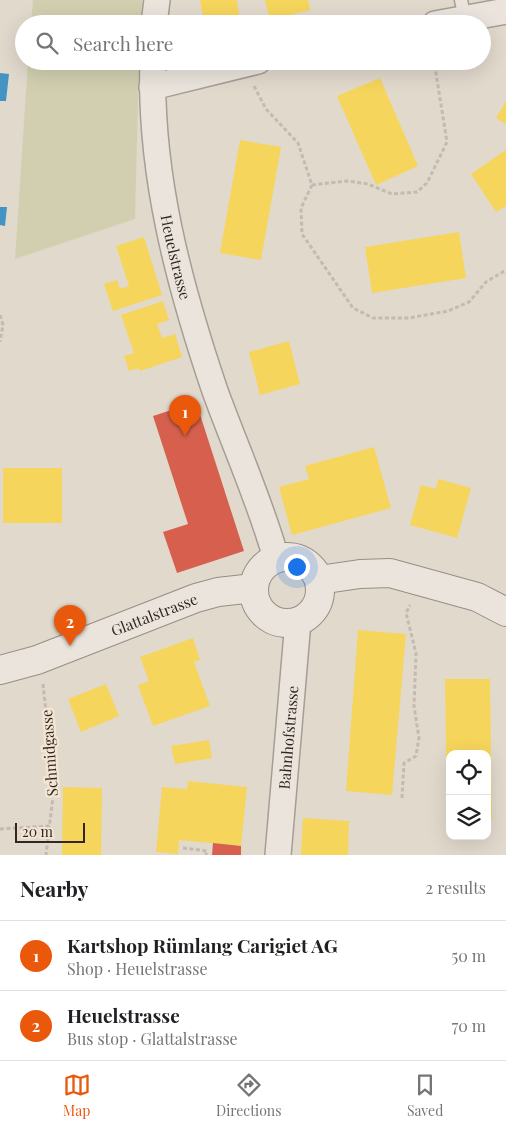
<!DOCTYPE html>
<html lang="en">
<head>
<meta charset="utf-8">
<style>
	body { margin:0; font-family:"Playfair Display",serif; background:#f6f6f6; color:#202124 }
	.controls { position:absolute; right:15px; bottom:15px; display:grid; overflow:hidden; border-radius:10px; box-shadow:0 5px 20px #0002 }
	.controls button { width:45px; height:45px; display:grid; place-items:center; padding:0; border:0; border-bottom:1px solid #e0e0e0; background:#fff; color:#202124; font:25px sans-serif }
	.scale { position:absolute; left:15px; bottom:12px; width:70px; box-sizing:border-box; padding-left:5px; border:2px solid #33261f; border-top:0; font-size:14px; line-height:18px; white-space:nowrap; color:#33261f; -webkit-text-stroke:4px #f2e5d3; paint-order:stroke }
	.you { position:absolute; left:296px; top:566px; width:18px; height:18px; margin:-12px; border:4px solid #fff; border-radius:50%; background:#1a73e8; box-shadow:0 0 0 8px #1a73e833 }
	.badge { display:grid; place-items:center; width:32px; height:32px; border-radius:50%; background:#ea580c; color:#fff; font-size:16px; font-weight:700 }
	.pin { position:absolute; translate:-50% -41px; filter:drop-shadow(0 1px 2px #0008) }
	.pin::after { content:''; position:absolute; top:26px; width:18px; height:15px; background:inherit; clip-path:polygon(0 0,100% 0,50% 100%) }
	.list { margin:0; padding:0; list-style:none }
	h2 { display:flex; justify-content:space-between; align-items:center; height:65px; margin:0; padding:0 20px; font-size:21px }
	h2 small { font-size:16px; font-weight:400; color:#757577 }
	.list li { display:grid; grid-template-columns:32px 1fr auto; gap:15px; align-items:center; box-sizing:border-box; height:70px; padding:0 20px; border-top:1px solid #e0e0e0 }
	.list b { display:block; font-size:19px; white-space:nowrap }
	.list p { margin:0; font-size:16px; white-space:nowrap; color:#757577 }
	.list em { font-size:16px; font-style:normal; color:#757577 }
	.icon { flex:none; width:28px; height:28px; fill:none; stroke:currentColor; stroke-width:2; stroke-linecap:round; stroke-linejoin:round }
	.map { position:relative; flex:none; width:506px; height:855px; overflow:hidden }
	.search { position:absolute; background:#fff; box-shadow:0 5px 20px #0002; left:15px; right:15px; top:15px; height:55px; display:flex; align-items:center; gap:12px; box-sizing:border-box; padding:0 18px; border-radius:28px; color:#757577; font-size:19px }
	.sheet { height:205px; background:#fff }
	nav { display:flex; justify-content:space-around; align-items:center; box-sizing:border-box; height:70px; border-top:1px solid #e0e0e0; background:#fff; font-size:14px; color:#757577 }
	nav a { display:grid; justify-items:center; gap:2px }
	nav .on { color:#ea580c }
	.map>svg:first-child { display:block }
	.green { fill:#d2cfb0 }
	.homes { fill:#f6d55c }
	.shops { fill:#d6604d }
	.schools { fill:#4393c3 }
	.lines { fill:none; stroke-linecap:round; stroke-linejoin:round }
	.lane-casing { stroke:#a69e95; stroke-width:15 }
	.street-casing { stroke:#a69e95; stroke-width:28 }
	.secondary-casing { stroke:#968e85; stroke-width:30 }
	.path { stroke:#c2bbb4; stroke-width:3; stroke-dasharray:4 2.5; stroke-linecap:butt }
	.lane { stroke:#eae4dd; stroke-width:12 }
	.street { stroke:#eae4dd; stroke-width:25 }
	.secondary { stroke:#eae4dd; stroke-width:28 }
	.labels { text-anchor:middle; dominant-baseline:central; stroke-width:5; stroke-linejoin:round; paint-order:stroke }
	.street-label { font-size:15px; fill:#33261f; stroke:#f2e5d3 }
</style>
</head>
<body>
<div class="map">
<svg width="506" height="855" viewBox="0 0 506 855">
	<rect width="100%" height="100%" fill="#e1d9cc"/>
	<path class="green" d="M33 0H142L141 24H31Z
		M28 61H139L135 219 15 259Z"/>
	<path class="homes" d="M200 0H237L240 24H204Z
		M265 0H308L310 10 270 20Z
		M380 78 418 166 376 185 337 96Z
		M506 101V124L496 118Z
		M240 140 281 147 261 260 220 253Z
		M506 150V206L496 212 471 174Z
		M459 232 466 278 372 293 365 247Z
		M144 237 162 295 113 311 104 284 117 280 120 289 129 286 116 246Z
		M163 301 169 320 157 324 162 338 175 334 182 357 140 371 139 368 129 371 124 356 134 353 121 315Z
		M289 341 300 384 260 395 249 352Z
		M374 447 391 508 292 535 279 487 309 479 305 466Z
		M3 468H62V523H3Z
		M438 479 471 488 457 538 410 525 421 485 436 489Z
		M358 630 406 634 392 795 346 791Z
		M193 638 200 660 194 662 210 706 153 726 138 685 149 681 140 657Z
		M445 679H490L492 820H487V754H450V820H447Z
		M106 684 119 716 81 732 68 699Z
		M209 740 212 758 175 764 171 746Z
		M188 781 247 787 241 846 179 840 178 854 156 852 162 787 187 789Z
		M63 787 102 788 101 855H62Z
		M303 818 349 821 348 855H301Z"/>
	<path class="shops" d="M196 402 244 551 177 573 163 532 188 524 153 416Z
		M213 843 241 846V855H212Z"/>
	<path class="schools" d="M0 73 9 74 6 101H0Z
		M0 207H7L5 226 0 225Z"/>
	<g class="lines">
		<defs>
			<path id="lane" d="M461 0 465 19"/>
			<g id="street">
				<path d="M154 24 157 0"/>
				<path d="M435 24 506 11"/>
				<path id="s1" d="M153 61C149 173 179 285 215 391 235 446 260 501 276 558"/>
				<path d="M152 87 258 61"/>
				<path id="s2" d="M278 855 298 621"/>
			</g>
			<g id="secondary">
				<circle cx="287" cy="590" r="33"/>
				<path d="M319 580 360 574 390 573 477 597 506 612"/>
				<path id="s3" d="M0 670 37 660 196 598 218 592 254 588"/>
			</g>
		</defs>
		<use href="#lane" class="lane-casing"/>
		<use href="#street" class="street-casing"/>
		<use href="#secondary" class="secondary-casing"/>
		<path class="path" d="M254 86 266 109 298 143 312 185 301 208 302 234 353 308 373 318H409L448 311 469 302 486 282 506 270
			M312 185 347 181 368 184 392 194 417 192 427 183 447 142 434 61
			M0 315 3 325 0 342
			M43 684 54 788 46 855
			M402 798 404 763 416 756 419 738 414 706 416 653 406 613 410 605
			M0 829 50 826
			M183 848 207 851 206 855"/>
		<use href="#lane" class="lane"/>
		<use href="#street" class="street"/>
		<use href="#secondary" class="secondary"/>
	</g>
	<g class="labels">
		<g class="street-label">
			<text stroke="none"><textPath href="#s1" startOffset="198">Heuelstrasse</textPath></text>
			<text stroke="none"><textPath href="#s3" startOffset="164">Glattalstrasse</textPath></text>
			<text stroke="none"><textPath href="#s2" startOffset="118">Bahnhofstrasse</textPath></text>
			<text transform="translate(49 753) rotate(-94)">Schmidgasse</text>
		</g>
	</g>
</svg>
<div class="controls">
<button><svg class="icon" aria-label="locate" viewBox="0 0 24 24"><circle cx="12" cy="12" r="6"/><path d="M12 2v4M12 18v4M2 12h4M18 12h4"/></svg></button>
<button><svg class="icon" aria-label="layers" viewBox="0 0 24 24"><path d="M12 4l9 5-9 5-9-5zM3 14l9 5 9-5"/></svg></button>
</div>
<div class="scale">20 m</div>
<div class="you"></div>
<div class="pin badge" style="left:185px;top:436px">1</div>
<div class="pin badge" style="left:70px;top:646px">2</div>
<div class="search"><svg class="icon" aria-label="search" viewBox="0 0 24 24"><circle cx="10" cy="10" r="6"/><path d="M15 15l6 6"/></svg>Search here</div>
</div>
<section class="sheet">
<h2>Nearby<small>2 results</small></h2>
<ul class="list">
<li><span class="badge">1</span><div><b>Kartshop Rümlang Carigiet AG</b><p>Shop · Heuelstrasse</p></div><em>50 m</em></li>
<li><span class="badge">2</span><div><b>Heuelstrasse</b><p>Bus stop · Glattalstrasse</p></div><em>70 m</em></li>
</ul>
</section>
<nav>
<a class="on"><svg class="icon" aria-label="map" viewBox="0 0 24 24"><path d="M3 6l6-2 6 2 6-2v14l-6 2-6-2-6 2zM9 4v14M15 6v14"/></svg>Map</a>
<a><svg class="icon" aria-label="directions" viewBox="0 0 24 24"><path d="M12 3l9 9-9 9-9-9zM9 14v-3h6M13 9l2 2-2 2"/></svg>Directions</a>
<a><svg class="icon" aria-label="saved" viewBox="0 0 24 24"><path d="M7 4h10v16l-5-4-5 4z"/></svg>Saved</a>
</nav>
</body>
</html>
